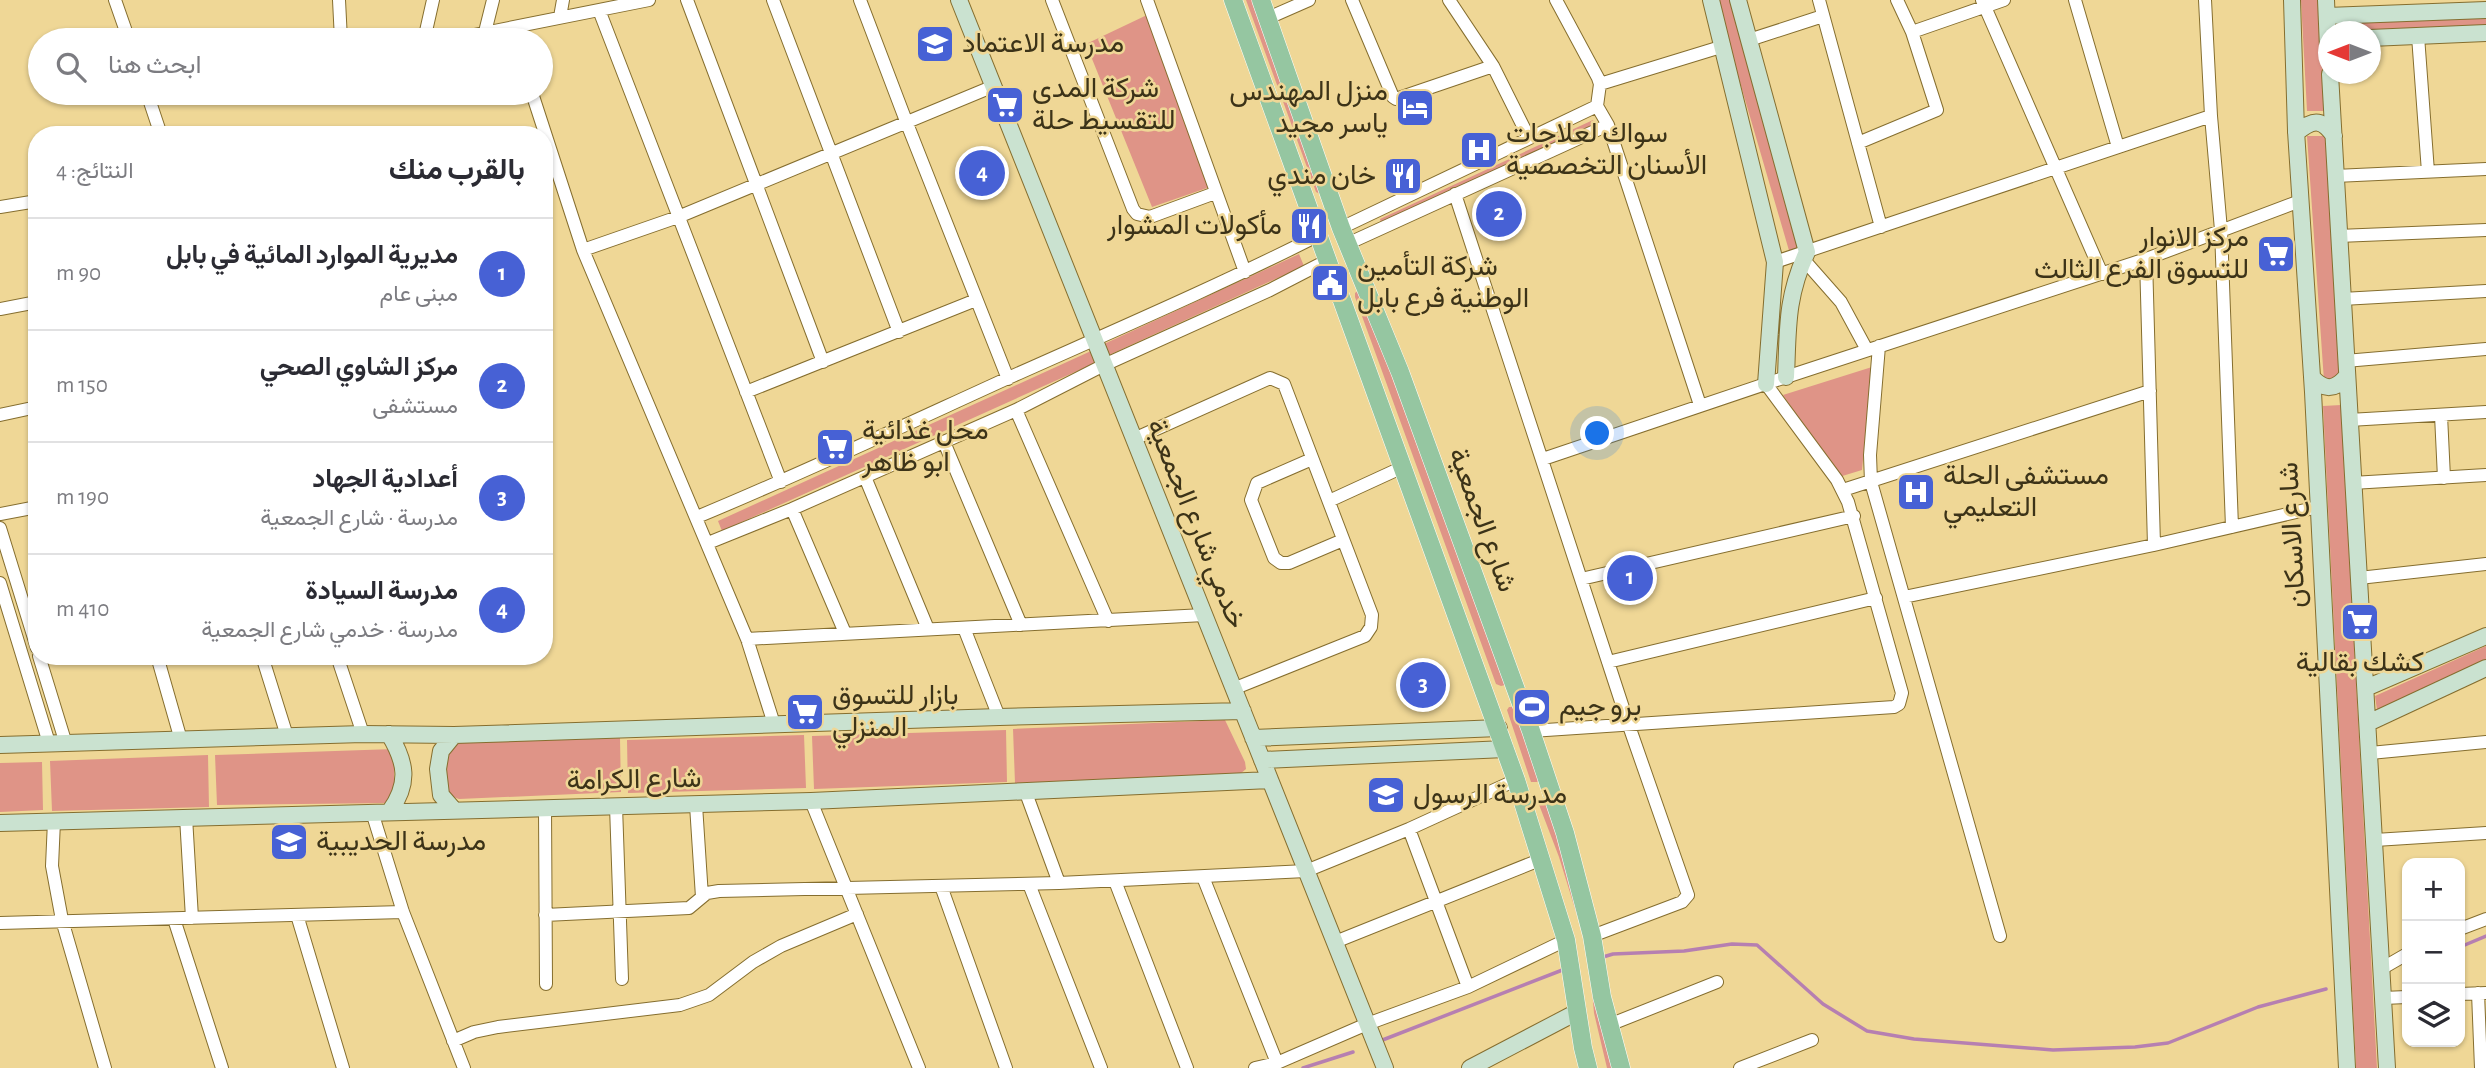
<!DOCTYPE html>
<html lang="ar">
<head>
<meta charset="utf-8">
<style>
	body { margin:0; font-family:"Alegreya Sans",Vazirmatn,sans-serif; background:#f2f2f3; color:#2b2b33; direction:rtl }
	.controls { position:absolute; right:21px; bottom:21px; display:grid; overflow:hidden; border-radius:14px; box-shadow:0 2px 5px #0004 }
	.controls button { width:63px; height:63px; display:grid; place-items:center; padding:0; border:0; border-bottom:2px solid #e1e1e2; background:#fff; color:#2b2b33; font:35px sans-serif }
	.compass { position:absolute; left:2318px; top:21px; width:63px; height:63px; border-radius:50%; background:#fff; box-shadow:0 2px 5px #0004; rotate:270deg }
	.you { position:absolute; left:1598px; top:434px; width:24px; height:24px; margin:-18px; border:5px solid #fff; border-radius:50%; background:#1a73e8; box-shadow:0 0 0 10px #1a73e833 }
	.badge { display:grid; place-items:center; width:46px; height:46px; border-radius:50%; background:#4761d5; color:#fff; font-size:23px; font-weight:700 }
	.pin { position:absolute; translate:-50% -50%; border:4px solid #fff; box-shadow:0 2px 7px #0006 }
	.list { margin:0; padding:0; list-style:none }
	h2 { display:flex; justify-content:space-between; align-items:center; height:91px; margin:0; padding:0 28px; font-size:30px }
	h2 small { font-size:23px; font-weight:400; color:#7c7c81 }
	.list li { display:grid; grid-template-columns:46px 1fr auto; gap:21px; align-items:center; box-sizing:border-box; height:112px; padding:0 28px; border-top:2px solid #e1e1e2 }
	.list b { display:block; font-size:26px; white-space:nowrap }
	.list p { margin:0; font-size:23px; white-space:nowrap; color:#7c7c81 }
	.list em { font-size:23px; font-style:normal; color:#7c7c81 }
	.icon { flex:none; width:38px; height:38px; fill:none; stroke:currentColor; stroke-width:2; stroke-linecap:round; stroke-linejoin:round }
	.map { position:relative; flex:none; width:2486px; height:1068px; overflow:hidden; direction:ltr }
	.search { position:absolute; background:#fff; box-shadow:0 2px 5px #0004; left:28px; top:28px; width:525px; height:77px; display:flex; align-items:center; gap:18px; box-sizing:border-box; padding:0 24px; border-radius:38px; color:#7c7c81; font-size:26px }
	.panel { position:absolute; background:#fff; box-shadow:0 2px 5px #0004; left:28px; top:126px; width:525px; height:539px; border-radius:28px; direction:rtl }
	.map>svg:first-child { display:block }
	.green { fill:#df9487 }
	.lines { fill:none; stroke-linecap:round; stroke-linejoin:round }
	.stream { stroke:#b67fb1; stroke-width:3.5 }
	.street-casing { stroke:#856e2f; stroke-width:14 }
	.secondary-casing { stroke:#856e2f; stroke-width:18 }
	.primary-casing { stroke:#fff; stroke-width:19 }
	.street { stroke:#fff; stroke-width:12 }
	.secondary { stroke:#cae2d0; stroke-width:16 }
	.primary { stroke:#95c6a1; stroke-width:18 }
	.labels { text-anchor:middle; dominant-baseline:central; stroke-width:5; stroke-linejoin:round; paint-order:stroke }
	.poi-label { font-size:28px; fill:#3c3318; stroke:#efd796; text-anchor:start }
	.street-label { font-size:28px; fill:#3c3318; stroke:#efd796 }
</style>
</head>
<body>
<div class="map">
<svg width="2486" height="1068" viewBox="0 0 2486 1068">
	<rect width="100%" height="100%" fill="#efd796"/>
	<path class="green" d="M1246 0H1258L1324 193 1320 194 1316 192Z
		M1716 0H1730L1802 249 1790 254Z
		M2301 0H2319L2325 111H2307Z
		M1147 15 1210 187 1152 207 1086 44Z
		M2486 17V26L2340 32V23Z
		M1593 120 1597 129 1383 229 1380 219Z
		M2307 136H2327L2340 380 2324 381Z
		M1299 254 1304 266 1109 355 1104 344Z
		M1361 289 1505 685 1501 686 1496 684 1355 297V293Z
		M1091 351 1095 363 722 531 718 521Z
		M1872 367 1862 470 1839 477 1783 395Z
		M2341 405 2377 1068H2356L2323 406Z
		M2486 646V660L2377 710 2375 696Z
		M1509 707H1516L1541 778 1537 782H1531L1507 710Z
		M1225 720 1245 762 1246 769 1240 774 1015 783 1013 729Z
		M1006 730 1007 782 814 789 812 736Z
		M804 735 806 788 628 793 627 740Z
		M620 738 621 792 459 799 448 795 446 755 451 745 459 743Z
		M394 749V803L217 805 215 755Z
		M208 755 209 807 52 811 50 761Z
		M42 762 43 810 0 812V763Z
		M1540 798 1547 801 1569 865 1616 1068H1607L1594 1013 1589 954 1559 857 1538 802Z"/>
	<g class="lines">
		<path class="stream" d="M2460 947 2486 936
			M1603 957 1613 954 1684 951 1732 944 1757 945 1823 1004 1867 1031 1914 1039 2053 1050 2135 1047 2168 1043 2258 1007 2326 989
			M2405 978 2407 977
			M1380 1041 1565 969
			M1303 1068 1353 1052"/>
		<defs>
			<path id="street" d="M115 0 129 40
				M339 0 341 40
				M687 0 823 362
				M773 0 899 332
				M860 0 906 121 1008 379
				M1052 0 1133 209 1137 214 1150 217 1215 193
				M1147 0 1245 272
				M1352 0 1393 97 1396 99 1493 66
				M1449 0 1493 66 1529 138
				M1556 0 1598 78 1600 84 1597 106 1608 125 1700 405
				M1819 0 1881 227
				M1982 0 2102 274
				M2075 0 2118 147
				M2205 0 2211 116 2221 230 2232 527
				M599 10 781 482
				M560 17 563 0
				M1268 18 1309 0
				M485 32 493 0
				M1912 32 2004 0
				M2418 36 2428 172
				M424 40 433 0
				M449 40 649 0
				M1749 40 1823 16
				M1600 84 1724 46
				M147 93 161 135
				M532 93 583 250 747 639 774 724
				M1858 143 1937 110 1912 32 1897 0
				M2335 176 2486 169
				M1455 194 1628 723 1688 895 1682 902 1592 936
				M0 207 37 201
				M1341 228 1597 106
				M2338 236 2486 230
				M1347 244 1608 125
				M583 250 678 217 994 86
				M2146 259 2154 545 2318 507
				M1804 260 1841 302 1867 350
				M1775 262 2211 116
				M2342 299 2486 291
				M0 309 37 302
				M1879 346 1870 455 1871 482 2000 936
				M2345 361 2486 349
				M746 392 976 300
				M1016 410 1108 621
				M0 415 37 407
				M2441 415 2444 478
				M2349 420 2486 412
				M1134 439 1270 378 1284 384 1372 615 1371 627 1365 636 1233 689
				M944 442 1021 625
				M1312 459 1257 483 1251 500 1274 558 1281 563H1289L1343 540
				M1543 459 1786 377 2146 259 2300 201
				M865 477 928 629
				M2352 483 2486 475
				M1843 490 2150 391
				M1329 501 1403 467
				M792 509 845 633
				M0 514 37 507
				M697 517C801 474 903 426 1006 379 1111 332 1216 287 1319 235
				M0 528 37 648
				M708 543 792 509 1016 410 1104 365 1270 290 1328 260
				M2359 578 2486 564
				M1581 579 1854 516
				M0 583 49 743
				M1904 597 2154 545
				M964 628 999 717
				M747 639 1204 615
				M39 656 66 744
				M157 656 181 740
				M262 656 287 736
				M337 656 363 734
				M1608 662 1876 598
				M1531 731 1894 707 1899 704 1902 693 1848 502 1837 480 1766 384
				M2370 753 2486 742
				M1026 793 1059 883
				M811 801 919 1068
				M696 805 702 897
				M616 806 622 979
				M545 808 546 984
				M372 812 403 912 464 1068
				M186 817 192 918
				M54 821 52 866 62 920 105 1068
				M1409 829 1468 987
				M2375 840 2486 833
				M1203 877 1277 1063
				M1115 881 1187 1068
				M1029 884 1101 1068
				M941 886 1006 1068
				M297 915 343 1068
				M545 915 689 908 707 893 719 891 1059 883 1306 871 1409 829 1516 780
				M174 919 222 1068
				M0 923 403 912
				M2460 929 2486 919
				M1335 942 1542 859
				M2381 969 2407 954
				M2478 993 2481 1068
				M2460 994 2486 993
				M2383 998 2407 997
				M1609 1025 1717 982
				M453 1041 474 1032 498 1027 680 1005 709 995 753 962 781 946 857 914
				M1255 1068 1277 1063 1367 1024 1468 987 1566 940
				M1740 1068 1812 1040"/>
			<path id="secondary" d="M959 0 1385 1068
				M1711 0 1775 262 1766 384
				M1738 0 1807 252C1786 297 1788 329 1786 377
				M2292 0 2296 131 2313 392 2347 1068
				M2326 0 2328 48
				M2327 16 2486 10
				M2370 38 2486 33
				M2330 74 2387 1068
				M2296 133C2312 120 2321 117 2334 136
				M2312 377C2324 391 2335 390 2346 377
				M2366 688 2486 636
				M2368 723 2486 668
				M389 734C406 762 410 783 390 811
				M1253 738 1499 728
				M0 745 363 734 454 735 999 717 1243 711
				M1262 760 1505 749
				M454 810 441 795 438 769 441 751 454 735
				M0 823 811 801 1270 780
				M1470 1068 1577 1012"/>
			<path id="primary" d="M1233 0 1516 780 1566 940 1583 1048 1588 1068
				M1261 0 1341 228 1400 372 1531 731 1565 833 1592 936 1602 997 1621 1068"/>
		</defs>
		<use href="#street" class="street-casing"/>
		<use href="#secondary" class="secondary-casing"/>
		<use href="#primary" class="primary-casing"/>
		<use href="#street" class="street"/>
		<use href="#secondary" class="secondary"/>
		<use href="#primary" class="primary"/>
	</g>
	<defs>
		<symbol id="school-square" viewBox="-11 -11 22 22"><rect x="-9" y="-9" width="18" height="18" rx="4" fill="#4761d5" stroke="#efd796"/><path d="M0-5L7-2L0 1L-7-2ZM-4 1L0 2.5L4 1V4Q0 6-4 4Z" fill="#fff"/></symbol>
		<symbol id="supermarket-square" viewBox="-11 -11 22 22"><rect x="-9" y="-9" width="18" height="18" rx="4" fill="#4761d5" stroke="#efd796"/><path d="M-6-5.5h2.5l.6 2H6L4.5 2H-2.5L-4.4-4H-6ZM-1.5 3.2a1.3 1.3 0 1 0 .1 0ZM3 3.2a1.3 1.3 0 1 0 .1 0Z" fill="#fff"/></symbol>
		<symbol id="hotel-square" viewBox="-11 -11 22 22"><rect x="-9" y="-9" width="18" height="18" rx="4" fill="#4761d5" stroke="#efd796"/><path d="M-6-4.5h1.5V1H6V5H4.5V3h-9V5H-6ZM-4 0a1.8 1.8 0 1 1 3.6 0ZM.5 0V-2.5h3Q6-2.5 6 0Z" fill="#fff"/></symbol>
		<symbol id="hospital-square" viewBox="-11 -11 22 22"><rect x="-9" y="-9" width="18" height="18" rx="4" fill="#4761d5" stroke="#efd796"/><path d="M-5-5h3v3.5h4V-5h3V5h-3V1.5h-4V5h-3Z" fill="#fff"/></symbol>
		<symbol id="restaurant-square" viewBox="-11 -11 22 22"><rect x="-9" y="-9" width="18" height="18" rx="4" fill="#4761d5" stroke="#efd796"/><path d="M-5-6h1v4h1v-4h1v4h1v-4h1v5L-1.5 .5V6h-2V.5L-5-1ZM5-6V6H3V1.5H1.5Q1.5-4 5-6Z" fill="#fff"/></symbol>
		<symbol id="civic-square" viewBox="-11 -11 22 22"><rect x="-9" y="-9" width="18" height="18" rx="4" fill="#4761d5" stroke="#efd796"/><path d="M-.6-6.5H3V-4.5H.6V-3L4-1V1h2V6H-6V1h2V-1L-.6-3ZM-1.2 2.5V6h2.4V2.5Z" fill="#fff"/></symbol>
		<symbol id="stadium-square" viewBox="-11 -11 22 22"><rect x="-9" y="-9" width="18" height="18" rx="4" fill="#4761d5" stroke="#efd796"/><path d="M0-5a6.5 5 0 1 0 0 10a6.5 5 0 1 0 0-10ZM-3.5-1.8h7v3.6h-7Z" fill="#fff"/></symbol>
	</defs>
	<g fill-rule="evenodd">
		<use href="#school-square" x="913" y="22" width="44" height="44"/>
		<use href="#supermarket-square" x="983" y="83" width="44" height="44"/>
		<use href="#hotel-square" x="1393" y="86" width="44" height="44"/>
		<use href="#hospital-square" x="1457" y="128" width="44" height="44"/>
		<use href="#restaurant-square" x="1381" y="154" width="44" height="44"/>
		<use href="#restaurant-square" x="1287" y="204" width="44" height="44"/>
		<use href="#supermarket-square" x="2254" y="232" width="44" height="44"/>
		<use href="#civic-square" x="1308" y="261" width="44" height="44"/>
		<use href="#supermarket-square" x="813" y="425" width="44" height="44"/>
		<use href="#hospital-square" x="1894" y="470" width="44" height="44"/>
		<use href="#supermarket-square" x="2338" y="600" width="44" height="44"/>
		<use href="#stadium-square" x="1510" y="685" width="44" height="44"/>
		<use href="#supermarket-square" x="783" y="690" width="44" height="44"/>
		<use href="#school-square" x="1364" y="773" width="44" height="44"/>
		<use href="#school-square" x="267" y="820" width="44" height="44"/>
	</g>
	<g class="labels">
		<g class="poi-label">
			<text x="962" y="44">مدرسة الاعتماد</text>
			<text x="1032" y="89">شركة المدى<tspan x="1032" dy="32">للتقسيط حلة</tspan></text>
			<text x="1388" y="92" text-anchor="end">منزل المهندس<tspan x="1388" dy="32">ياسر مجيد</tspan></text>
			<text x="1506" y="134">سواك لعلاجات<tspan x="1506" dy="32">الأسنان التخصصية</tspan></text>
			<text x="1376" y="176" text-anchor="end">خان مندي</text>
			<text x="1282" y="226" text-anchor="end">مأكولات المشوار</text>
			<text x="2249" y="238" text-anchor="end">مركز الانوار<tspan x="2249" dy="32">للتسوق الفرع الثالث</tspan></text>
			<text x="1357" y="267">شركة التأمين<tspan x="1357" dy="32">الوطنية فرع بابل</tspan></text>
			<text x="862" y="431">محل غذائية<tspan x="862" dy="32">ابو ظاهر</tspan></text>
			<text x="1943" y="476">مستشفى الحلة<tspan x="1943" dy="32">التعليمي</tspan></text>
			<text x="2360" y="663" text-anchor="middle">كشك بقالية</text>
			<text x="832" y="696">بازار للتسوق<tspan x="832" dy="32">المنزلي</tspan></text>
			<text x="1559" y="707">برو جيم</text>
			<text x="1413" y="795">مدرسة الرسول</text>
			<text x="316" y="842">مدرسة الحديبية</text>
		</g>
		<g class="street-label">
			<text transform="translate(1482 520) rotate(70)">شارع الجمعية</text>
			<text transform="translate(1196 524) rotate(68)">خدمي شارع الجمعية</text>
			<text transform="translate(2293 535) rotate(-93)">شارع الاسكان</text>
			<text transform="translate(634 780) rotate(-1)">شارع الكرامة</text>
		</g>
	</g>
</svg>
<div class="controls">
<button>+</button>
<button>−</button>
<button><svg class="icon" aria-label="layers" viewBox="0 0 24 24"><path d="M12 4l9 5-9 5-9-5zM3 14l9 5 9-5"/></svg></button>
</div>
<svg class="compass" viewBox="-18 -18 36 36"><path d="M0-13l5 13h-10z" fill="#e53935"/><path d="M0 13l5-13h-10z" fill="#7c7c81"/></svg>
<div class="you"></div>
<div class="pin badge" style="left:1630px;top:578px">1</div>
<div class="pin badge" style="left:1499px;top:214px">2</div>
<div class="pin badge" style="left:1423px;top:685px">3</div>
<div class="pin badge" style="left:982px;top:173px">4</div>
<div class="search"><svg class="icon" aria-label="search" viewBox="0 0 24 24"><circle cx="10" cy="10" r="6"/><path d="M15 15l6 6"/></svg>ابحث هنا</div>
<section class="panel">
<h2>بالقرب منك<small>النتائج: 4</small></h2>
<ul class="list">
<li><span class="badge">1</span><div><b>مديرية الموارد المائية في بابل</b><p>مبنى عام</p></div><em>90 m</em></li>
<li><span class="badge">2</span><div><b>مركز الشاوي الصحي</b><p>مستشفى</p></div><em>150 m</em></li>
<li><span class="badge">3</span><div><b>أعدادية الجهاد</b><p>مدرسة · شارع الجمعية</p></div><em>190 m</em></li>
<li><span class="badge">4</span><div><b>مدرسة السيادة</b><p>مدرسة · خدمي شارع الجمعية</p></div><em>410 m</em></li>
</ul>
</section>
</div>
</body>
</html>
